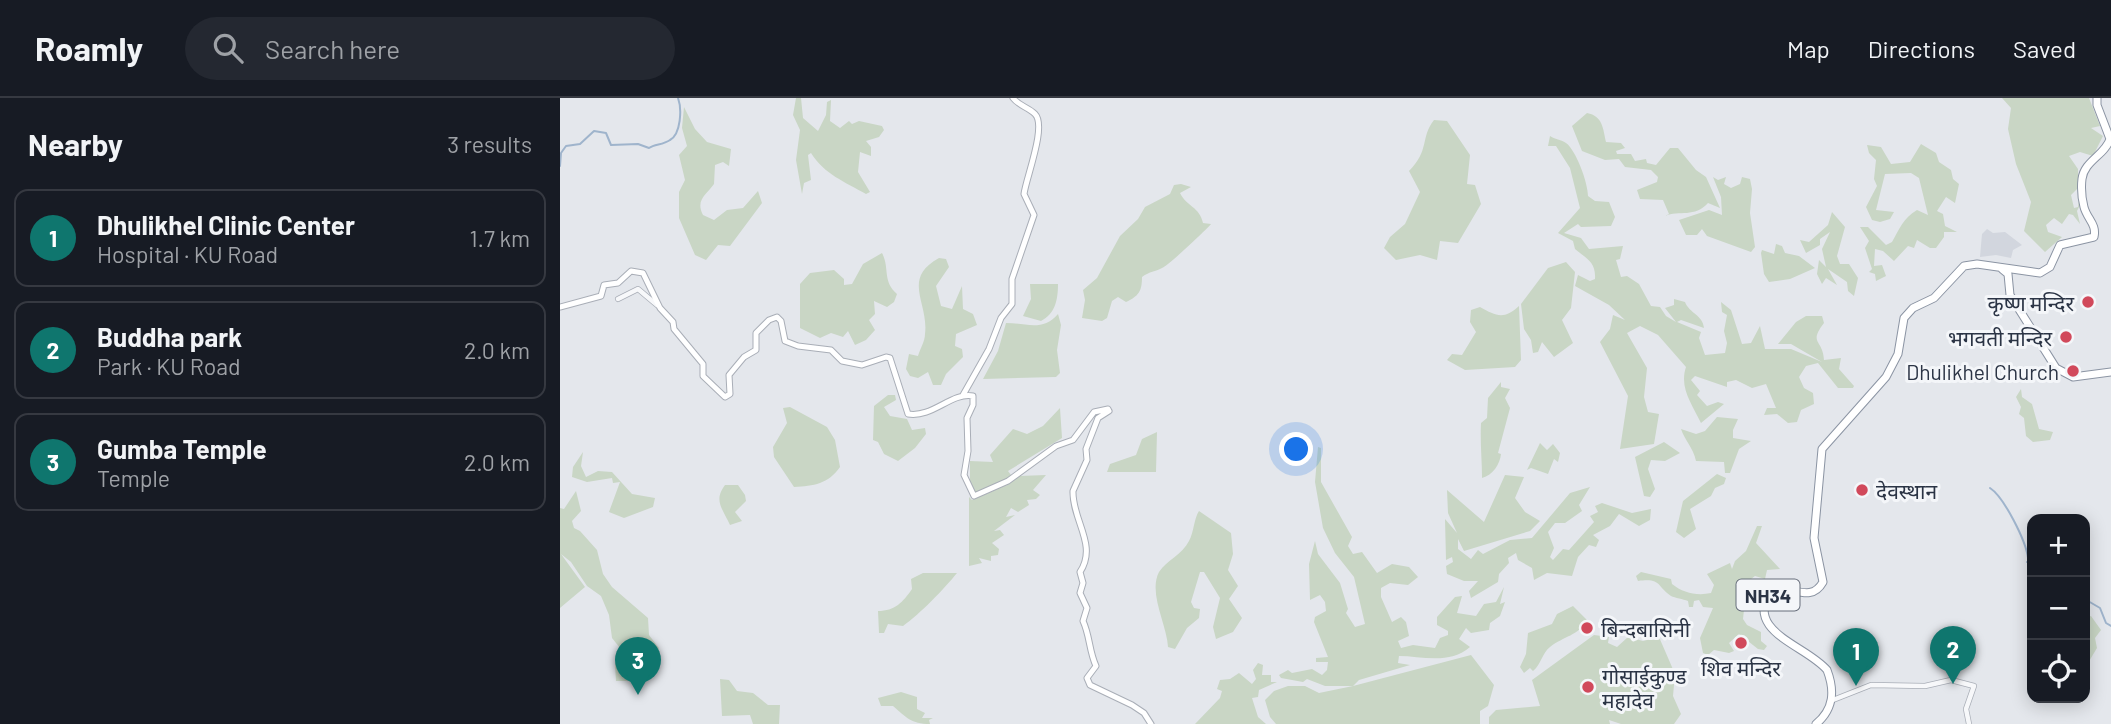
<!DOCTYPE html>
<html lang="en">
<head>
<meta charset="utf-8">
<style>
	body { margin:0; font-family:Barlow,"Noto Sans Devanagari",sans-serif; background:#242831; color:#f1f3f6 }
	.controls { position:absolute; right:21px; bottom:21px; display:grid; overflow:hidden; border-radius:14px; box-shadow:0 4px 18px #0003 }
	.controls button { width:63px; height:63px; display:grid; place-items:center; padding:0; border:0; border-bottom:2px solid #363941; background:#171b24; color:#f1f3f6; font:35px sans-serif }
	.you { position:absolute; left:737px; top:352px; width:24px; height:24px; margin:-18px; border:5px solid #fff; border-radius:50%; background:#1a73e8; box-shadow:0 0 0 10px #1a73e833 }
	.badge { display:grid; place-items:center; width:46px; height:46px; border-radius:50%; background:#0f766e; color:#fff; font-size:23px; font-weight:700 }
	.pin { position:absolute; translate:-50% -58px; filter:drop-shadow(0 2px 4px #0008) }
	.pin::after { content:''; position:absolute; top:37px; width:24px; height:21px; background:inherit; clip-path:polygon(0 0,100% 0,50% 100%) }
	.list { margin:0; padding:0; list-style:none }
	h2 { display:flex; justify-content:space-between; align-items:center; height:91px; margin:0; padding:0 28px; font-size:30px }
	h2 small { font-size:23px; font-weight:400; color:#9ea1a6 }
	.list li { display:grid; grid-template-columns:46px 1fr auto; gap:21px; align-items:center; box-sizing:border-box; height:98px; margin:0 14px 14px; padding:0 14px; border:2px solid #363941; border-radius:14px }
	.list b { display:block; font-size:26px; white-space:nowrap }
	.list p { margin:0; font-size:23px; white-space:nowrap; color:#9ea1a6 }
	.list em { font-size:23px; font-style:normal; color:#9ea1a6 }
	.icon { flex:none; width:38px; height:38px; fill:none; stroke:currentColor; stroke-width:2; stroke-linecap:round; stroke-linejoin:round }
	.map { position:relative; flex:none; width:1551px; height:626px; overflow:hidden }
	header { display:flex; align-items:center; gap:42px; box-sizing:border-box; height:98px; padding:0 35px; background:#171b24; border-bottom:2px solid #363941 }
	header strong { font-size:33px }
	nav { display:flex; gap:38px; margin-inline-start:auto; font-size:24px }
	.search { width:490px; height:63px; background:#242831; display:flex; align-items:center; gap:18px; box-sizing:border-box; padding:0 24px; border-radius:38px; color:#9ea1a6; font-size:26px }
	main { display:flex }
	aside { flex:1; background:#171b24 }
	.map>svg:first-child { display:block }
	.built { fill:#d2d6de }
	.green { fill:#c9d6c5 }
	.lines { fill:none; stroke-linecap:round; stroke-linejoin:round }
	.stream { stroke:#9fb4cc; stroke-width:2 }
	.tertiary-casing { stroke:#a9aeb7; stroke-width:6 }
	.secondary-casing { stroke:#a9aeb7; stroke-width:7 }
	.trunk-casing { stroke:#8b94a3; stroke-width:9 }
	.tertiary { stroke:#f7f8fa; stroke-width:4.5 }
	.secondary { stroke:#fff; stroke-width:5 }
	.trunk { stroke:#fff; stroke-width:7 }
	.poi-dot { fill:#d1495b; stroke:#f4f6f9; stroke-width:2.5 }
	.labels { text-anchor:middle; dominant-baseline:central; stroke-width:6; stroke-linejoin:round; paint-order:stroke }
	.shield { fill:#f4f6f9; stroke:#676e7b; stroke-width:2 }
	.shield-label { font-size:19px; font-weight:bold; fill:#2b3445 }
	.poi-label { font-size:21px; fill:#2b3445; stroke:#f4f6f9; text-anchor:end }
</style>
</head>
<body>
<header>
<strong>Roamly</strong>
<div class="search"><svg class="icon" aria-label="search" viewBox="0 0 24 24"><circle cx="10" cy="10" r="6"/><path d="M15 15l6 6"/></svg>Search here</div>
<nav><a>Map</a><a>Directions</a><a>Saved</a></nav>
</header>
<main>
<aside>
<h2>Nearby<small>3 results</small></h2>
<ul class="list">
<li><span class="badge">1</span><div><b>Dhulikhel Clinic Center</b><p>Hospital · KU Road</p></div><em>1.7 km</em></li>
<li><span class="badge">2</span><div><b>Buddha park</b><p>Park · KU Road</p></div><em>2.0 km</em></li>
<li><span class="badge">3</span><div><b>Gumba Temple</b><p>Temple</p></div><em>2.0 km</em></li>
</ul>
</aside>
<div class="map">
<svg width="1551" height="626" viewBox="0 0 1551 626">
	<rect width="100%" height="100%" fill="#e4e7ec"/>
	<path class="built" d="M1427 131 1433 135 1445 134 1462 147 1453 152 1451 160 1436 157 1420 159 1422 136Z"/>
	<path class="green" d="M236 0H241L243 20 258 33 266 17 267 4 271 2 270 23 280 30 289 23 292 26 299 23 322 28 324 32 319 39 306 43 311 49V58L300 54 298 74 310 94 306 96C285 84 264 76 251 55L248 57 251 82 244 85 242 96 236 62 240 32 233 17Z
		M1442 0H1529L1540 28 1531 30 1543 38 1533 58 1520 54 1509 58 1518 71V90L1511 97 1514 110 1518 109 1519 101 1521 105 1517 113 1520 126 1513 117 1509 116 1502 126 1494 120 1486 127 1488 134 1502 139 1485 154 1464 133 1471 104 1456 66 1448 31 1451 10Z
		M124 9 135 31 147 44 171 51 169 68 163 64 155 67 154 86C147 96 135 102 143 117L154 122 167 112 183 110 198 93 202 105 170 148 158 147 146 162 135 157 119 120V94L125 82 119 57 127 48 122 30Z
		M1027 15C1043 18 1043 31 1046 44L1061 45 1065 50 1056 53 1057 56H1071L1075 63 1086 61 1087 65 1096 67 1110 50H1118L1136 72 1146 79 1160 110 1148 105C1135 120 1119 112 1105 118L1109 116 1103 102 1080 101 1077 92 1097 84 1098 79 1091 72 1065 69 1059 61 1045 62 1022 53 1012 28Z
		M874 22 887 23 910 57 907 86 915 87 921 106 898 145 880 143 877 162 860 157 836 162 824 150 830 139 845 126 860 94 849 73C870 52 860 40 874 22Z
		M990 38C994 41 1002 42 1006 45 1016 52 1028 85 1028 98L1035 103 1049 104 1055 119 1051 128 1021 129 1018 126 1004 135 1021 140 1029 151 1063 148 1060 161 1056 162 1061 179 1067 178 1079 186 1091 208 1100 209 1106 218 1116 224 1105 210 1114 207V201L1125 204C1129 215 1143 217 1144 230L1121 222 1117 224 1141 234 1139 240 1145 257 1165 255 1167 245 1164 233 1167 217 1162 214 1161 204 1171 212 1182 246 1191 245 1200 228 1205 251H1231L1262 264 1231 246H1218L1236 224 1246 218H1262L1264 225C1248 246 1263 241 1264 262L1281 260 1279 271 1294 288 1293 290H1278L1258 265 1246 268 1239 279 1244 290 1253 295 1254 306 1241 312 1237 324 1228 325 1217 316 1204 317 1207 310H1216L1206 286 1192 290 1176 282 1167 284V289L1135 278 1131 282 1140 293 1137 297 1147 308 1158 304 1164 306 1141 325C1132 306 1119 290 1126 269L1098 237 1080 228 1067 235 1087 270 1084 299 1088 314 1099 316 1094 346 1060 351 1068 298 1040 244 1050 231 1053 217 1065 222 1049 207 1015 188 1018 177 1030 183 1035 181C1036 164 1027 161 1015 151L1013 143 998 135 1020 110 1010 70 996 48H988Z
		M1361 46 1376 55 1379 64 1391 72 1393 81 1399 86 1395 105 1386 99 1377 113 1383 116 1385 128 1397 134H1384V139L1376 150H1370L1357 142 1354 150 1348 148 1334 163 1323 153 1315 151 1314 168 1322 167 1326 178 1316 183 1315 176 1309 174 1312 171 1305 150 1309 143 1300 129H1308L1326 147 1332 144C1339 132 1343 120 1357 112L1368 117 1359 80 1351 75 1325 76 1316 112 1334 114 1330 121 1320 124 1312 122 1306 109 1317 88 1314 81 1316 62 1309 55 1307 47 1321 49 1331 66 1350 64Z
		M1153 79 1158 82 1166 79 1164 86 1171 90 1180 86 1182 79 1190 81 1192 91 1190 115 1195 149 1191 154 1147 138 1142 131 1137 137H1126L1119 122 1149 112 1162 117 1161 99Z
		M621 86 631 89 620 95C626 108 640 109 643 125L651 126C648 130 608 168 602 170 595 174 590 173 582 179 582 193 579 198 566 204L558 199 552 203 547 220 542 223 522 220 525 202 523 192 537 180 560 138 578 121 585 109 610 96 614 87Z
		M1272 114 1285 129 1277 158 1280 166H1289L1298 180 1294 198 1288 193 1287 184 1268 171 1277 187 1266 180 1262 186 1257 176 1259 162 1266 169 1262 151 1270 134 1260 141V147L1246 155 1240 142 1249 144 1268 127Z
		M1216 146 1222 148 1225 155 1239 158 1255 170 1230 181 1209 184 1204 176 1201 155 1202 152 1214 156Z
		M322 155C330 170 322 183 337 196L334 204 327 209 314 203 315 216 309 222 315 232 306 242 295 247 288 233 283 239 271 235 260 240 240 230V186L250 175 274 172 284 181V187L292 186 303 166Z
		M379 160 386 161 389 169 376 188 381 208 392 211 402 188 403 211 413 216 417 227 396 236 395 248 402 251 403 259 386 276 381 287H373L368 274 358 280 350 278 346 271 349 256 358 258C360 251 365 243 365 236 369 205 341 181 379 160Z
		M1006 164 1015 174 1011 210 1002 222 1013 245 994 259 982 244 978 254 973 255 971 242 964 231 961 206 988 170Z
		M470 186H498C498 202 495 216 481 223L463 218 471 201Z
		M959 208 961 262 955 269 905 272 887 262 892 256 902 257 916 234 910 224 911 212 920 209C936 218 944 222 959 208Z
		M498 216 501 227 497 252 500 275 496 279 423 281 438 253 446 225C466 225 483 234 498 216Z
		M941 284V289L950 291 945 300 950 310 938 355 941 356C940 366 933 377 922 380 922 361 920 344 921 325L927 320 928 300Z
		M1461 291 1462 299 1472 306 1479 331 1493 334 1490 342 1473 344 1466 338 1464 320 1459 316 1461 309 1456 299Z
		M328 297H335L336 302 324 309 330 318 347 321 352 332 365 330 366 336 355 350 338 363 324 356 318 344 313 342 314 308Z
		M230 309 267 329 275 342 280 369C268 386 254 388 234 389L214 359 213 349 227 325 223 310Z
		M500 310 502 340 448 373 451 377 448 381 414 395 410 393V363L433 364 430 357 453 331 467 336 483 328Z
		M1157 319 1178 321 1173 332V340L1191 343 1179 351 1170 375H1165L1164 364 1136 363C1133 349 1125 343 1121 331L1136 336 1145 333Z
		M597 334 596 374H547L550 366 576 357 582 341Z
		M1104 344 1120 355 1105 363 1091 362 1088 371 1095 391 1090 399 1084 398 1075 359Z
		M980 345 987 352 993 346 1000 355 998 364 994 361 988 376 971 370 967 372Z
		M758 349 761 350V384L792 439 788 448 793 456 802 454 817 475 832 466 849 469 858 479 848 487 830 485 821 490V499L832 524 841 519 846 524 849 538 838 543 841 550 853 547 875 550 880 540 888 537V533L877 527V519L895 499 902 498 897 515 916 518 924 506 936 504 944 489 940 506 945 504 940 518 930 525 929 532 911 535 906 530 899 541 910 549C890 567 861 558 839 558L838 565 850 567 799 582 793 588 911 557 934 587 928 608 920 613V626H716L710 619 705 602 714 593 728 588H745L759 595 793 588H765L747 581 743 584 721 580 719 577 728 572 732 575 752 571 762 577 767 572 768 564H756V560L768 559 754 524 755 519 766 513 765 504 760 497 750 502 749 466 755 443 758 456 780 485 788 511 786 515 795 529 805 526 794 479 775 455 763 430 755 384Z
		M23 354 21 368 26 379 38 373 52 374 72 396 95 400 93 409 64 420 49 414 60 384 53 385 52 380 27 384 12 379 13 369Z
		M1157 376 1166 380 1164 386 1155 390 1151 398 1130 411 1136 431 1124 440 1116 434 1123 403Z
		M486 377 473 392 480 397 476 401 467 402 469 407 458 414 451 410 446 419 455 417 434 433 440 432 444 437 432 445 439 451 438 457 431 458V463L419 460 422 465 409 468V399L412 402 447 387 459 378Z
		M945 377 964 379 955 400 965 414 980 423 970 433 904 453 898 441V451L911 461 918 452 923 456 950 442 972 440 1010 395 1030 389 1019 407 1022 413 1005 425H995L988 434 994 450 990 459 993 462 1003 451 1009 452 1034 424 1030 418 1038 414 1035 408 1042 405 1072 415 1091 411 1090 422 1079 428 1059 416 1050 428 1033 437 1039 442 1036 449 1029 447 1018 459 1012 478 987 475 974 482 972 470 958 462 956 455 948 460 949 465 939 476 938 484 911 500 909 493 918 483H904L887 476 886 468 893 464 892 459 886 462 885 421 897 435 888 415 887 392 924 424Z
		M165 387H178L185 397 186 403 175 414 182 423 170 427C163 411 153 403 165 387Z
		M16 393 21 413 12 423 14 430 20 433 37 452 43 476 52 489 88 520 89 537 99 550 94 569 68 583H56L55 567 60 550 52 540 49 517 41 498 27 488 11 464 1 456 25 489 0 510V410L4 411Z
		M639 413 671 435 673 456 668 472 678 488 669 501 682 520 673 534 656 541 653 529 660 500 644 474H640L631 504 634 510 640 511 639 520 627 530 615 551 608 549C607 527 588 495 599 474 607 462 622 457 629 443 634 434 634 420 639 413Z
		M1197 428H1202L1196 445 1220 471 1207 472 1205 481 1195 478 1187 484 1183 521 1187 527 1201 534V543L1207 548 1204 552 1198 551 1179 536 1169 545 1174 553 1169 555 1154 552 1148 557 1143 555 1140 540 1153 510 1143 509 1139 502 1134 503 1133 509H1129L1128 503C1123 501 1115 500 1111 498 1096 488 1102 480 1078 483L1076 478 1081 474 1111 481 1112 486C1123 495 1137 498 1151 495L1154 487 1147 476 1170 465 1172 471 1175 463 1186 453Z
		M363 475H397C384 491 360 516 343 528L328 526 324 535H319L318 513C335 513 343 504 352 491L351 481Z
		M1013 508 1027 522C1018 538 1004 538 990 549 982 555 981 567 973 573L970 570 964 575 960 569 966 556 968 535 992 526 997 516Z
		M1531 518 1541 532 1535 540 1537 550 1525 570V520Z
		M1034 537 1049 539 1048 545 1057 549 1068 539 1083 543 1099 539 1115 576 1113 598 1121 616 1114 626H1061L1049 622 1050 626H929V619L936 612 980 608 972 582Z
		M698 565 703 567 702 577H711V584H717L699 592 698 599 692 600 698 619 706 626H635L660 600 662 593 657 591 660 582 670 581 679 575 692 586 696 581 693 572Z
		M160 581 169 582 177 593 193 595 208 607H220L219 626H193L190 617 162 618Z
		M341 594 357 599V611L365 615 362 620H373L369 622 370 626C351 626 346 619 333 608H321L318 600Z"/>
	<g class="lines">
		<path class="stream" d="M0 68 1 55 6 48 20 46 34 33 46 35 51 47 78 46 89 50C95 46 103 47 110 42 121 36 122 11 118 0
			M1430 390C1444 399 1466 443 1468 460
			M1467 464 1472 466
			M1525 494 1528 503 1540 510 1546 525 1551 528"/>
		<defs>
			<path id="tertiary" d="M58 201 78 191 97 207
				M1273 602 1311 587 1365 588 1391 582 1414 588 1406 611 1409 626"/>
			<path id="secondary" d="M0 209 41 198 44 187 58 185 71 173 83 175 100 210 113 224 114 231 143 266V278L165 299 170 296 169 277 184 259 196 252V235L209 222 217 219 221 223 225 243 238 248 271 252 282 263 302 267 326 259 330 260 348 316C373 320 391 294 413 298V307L407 320 408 353 404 377 414 398 448 383 496 348 513 342 534 314 548 311 549 313
				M403 297 429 251 441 220 452 206V181L474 117 464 96C466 80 487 28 475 16 468 9 459 8 453 0
				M549 313 538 320 526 351 527 362 513 393C512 422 538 447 520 474L523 485 520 495 527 510 523 523C530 538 529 553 536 568L527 580 530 587 572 607 584 615 591 626"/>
			<path id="trunk" d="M1442 171 1448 176 1450 197 1496 270 1513 279 1551 274
				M1256 626C1274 611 1275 593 1267 572 1246 547 1183 534 1211 492 1230 485 1250 507 1263 484L1254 440 1262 351 1326 279 1338 256 1344 220 1353 210 1374 200 1404 168 1417 166 1480 175 1490 169 1500 147 1534 139C1537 126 1527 121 1524 109 1522 101 1521 89 1522 81 1524 63 1545 57 1550 41L1537 7V0"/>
		</defs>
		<use href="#tertiary" class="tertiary-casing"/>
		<use href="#secondary" class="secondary-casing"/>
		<use href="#trunk" class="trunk-casing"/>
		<use href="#tertiary" class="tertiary"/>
		<use href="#secondary" class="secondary"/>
		<use href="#trunk" class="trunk"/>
	</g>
	<g class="poi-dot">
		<circle cx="1528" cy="204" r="7"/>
		<circle cx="1506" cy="239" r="7"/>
		<circle cx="1513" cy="273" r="7"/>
		<circle cx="1302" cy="392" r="7"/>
		<circle cx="1027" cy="530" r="7"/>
		<circle cx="1181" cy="545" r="7"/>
		<circle cx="1028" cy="589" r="7"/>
	</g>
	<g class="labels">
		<rect class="shield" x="1176.5" y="481.5" width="63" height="31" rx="5"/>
		<g class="shield-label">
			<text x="1208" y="497">NH34</text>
		</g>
		<g class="poi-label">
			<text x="1514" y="204">कृष्ण मन्दिर</text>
			<text x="1492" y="239">भगवती मन्दिर</text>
			<text x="1499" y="273">Dhulikhel Church</text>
			<text x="1316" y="392" text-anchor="start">देवस्थान</text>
			<text x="1041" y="530" text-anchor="start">बिन्दबासिनी</text>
			<text x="1181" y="569" text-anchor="middle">शिव मन्दिर</text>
			<text x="1042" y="577" text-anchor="start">गोसाईकुण्ड<tspan x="1042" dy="24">महादेव</tspan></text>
		</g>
	</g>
</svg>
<div class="controls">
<button>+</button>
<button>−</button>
<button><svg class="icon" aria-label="locate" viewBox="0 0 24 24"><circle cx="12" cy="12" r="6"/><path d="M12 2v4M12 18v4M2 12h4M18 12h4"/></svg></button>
</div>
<div class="you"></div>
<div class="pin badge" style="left:1296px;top:588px">1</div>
<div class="pin badge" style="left:1393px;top:586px">2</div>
<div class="pin badge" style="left:78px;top:597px">3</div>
</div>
</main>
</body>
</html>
